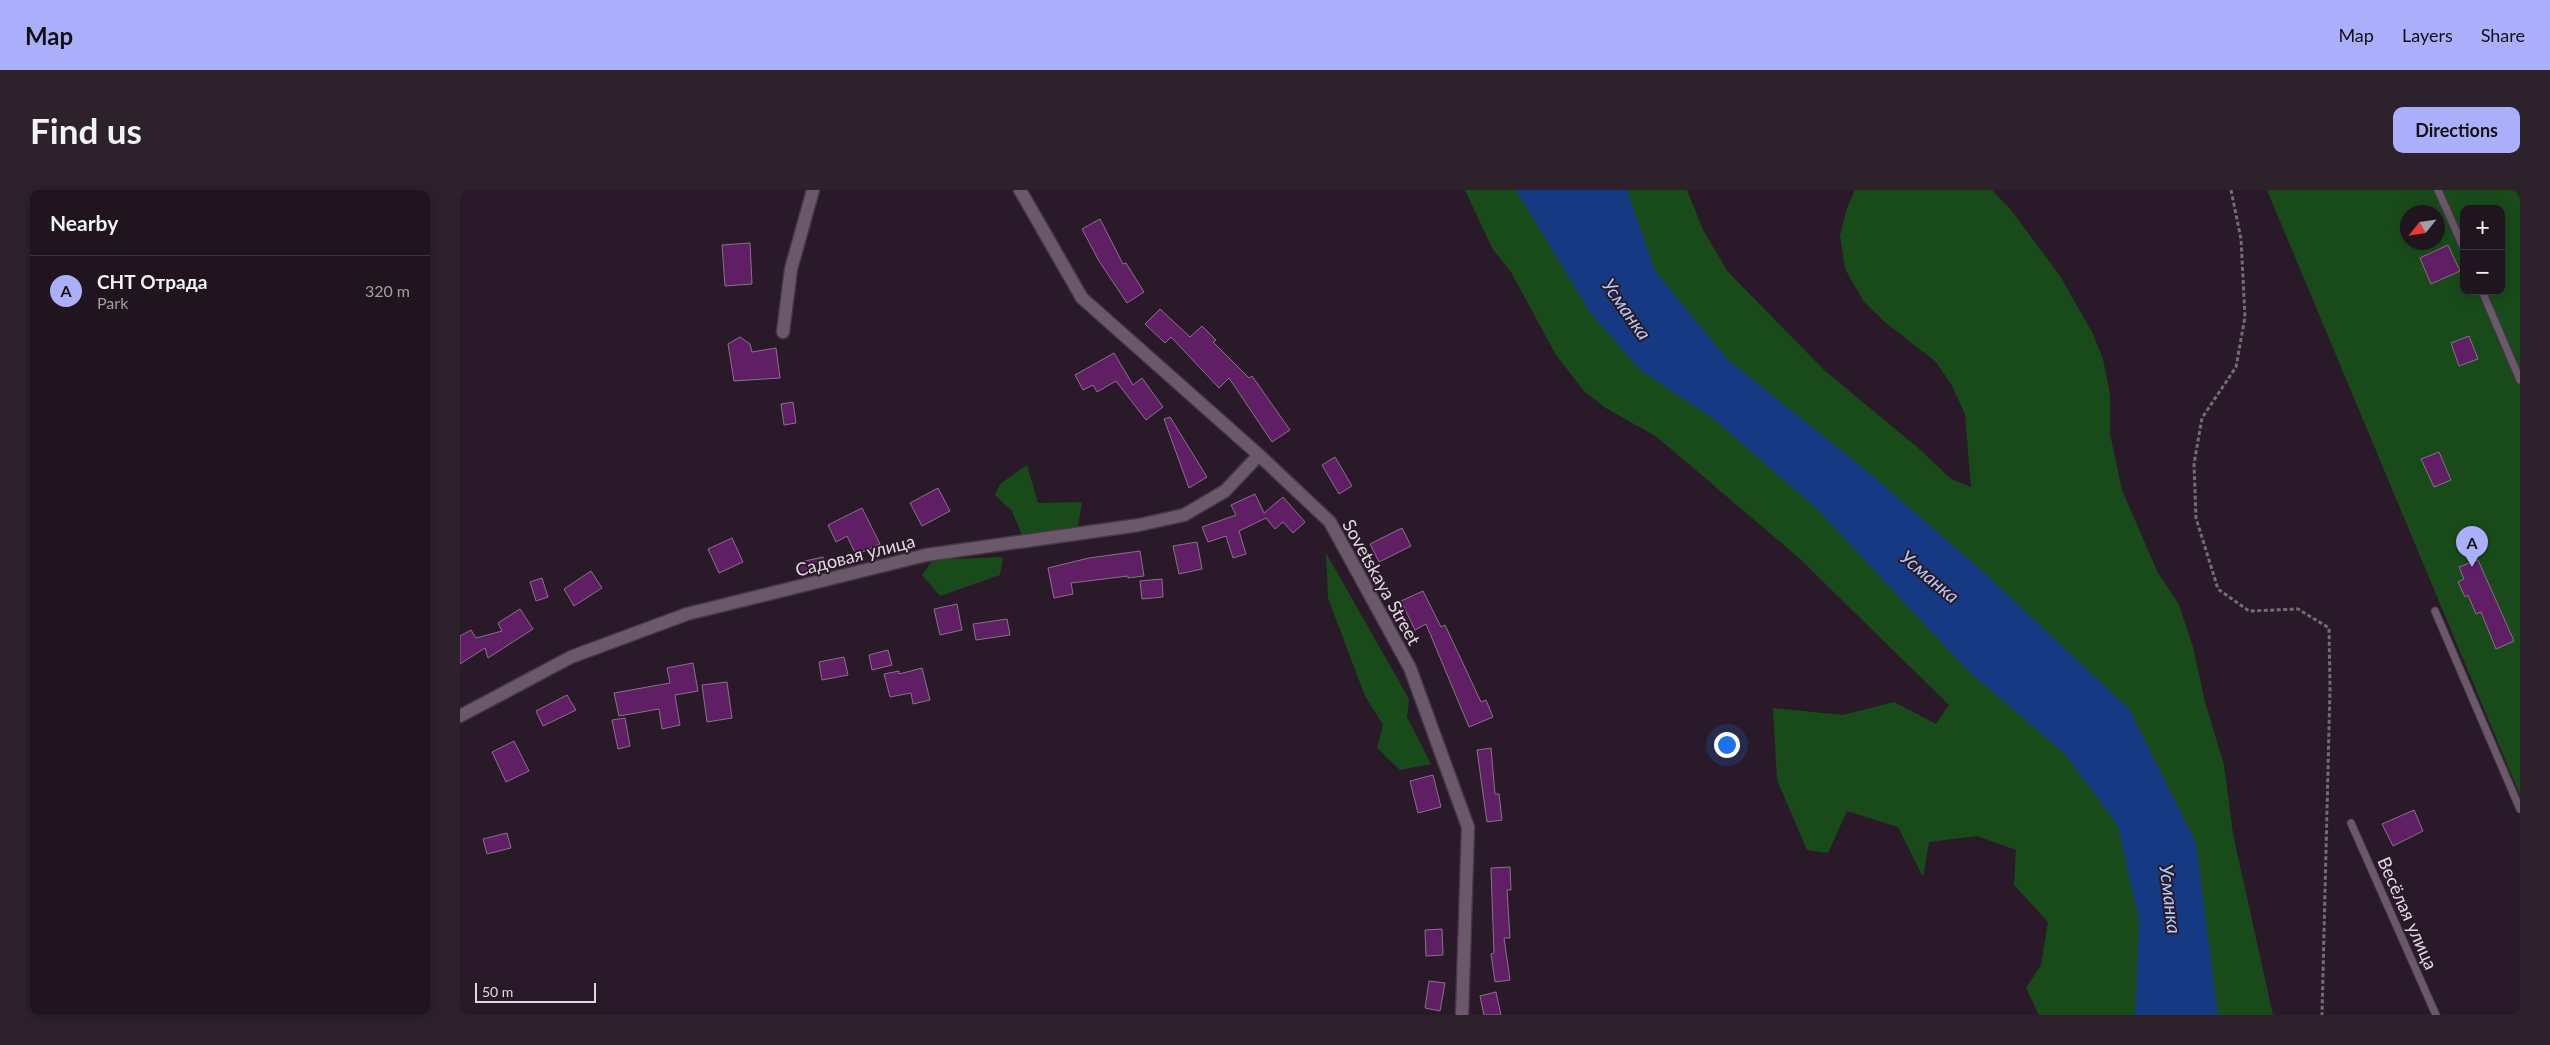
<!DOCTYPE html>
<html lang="en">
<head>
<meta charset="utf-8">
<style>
	body { margin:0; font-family:Lato,sans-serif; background:#2d212c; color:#f1f3f6 }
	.controls { position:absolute; right:15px; top:15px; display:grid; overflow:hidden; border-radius:10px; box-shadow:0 2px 12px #0003 }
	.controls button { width:45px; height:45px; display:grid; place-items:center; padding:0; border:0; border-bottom:1px solid #3d333d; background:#20141f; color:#f1f3f6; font:25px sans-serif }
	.compass { position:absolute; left:1940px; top:15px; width:45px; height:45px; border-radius:50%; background:#20141f; box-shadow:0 2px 12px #0003; rotate:240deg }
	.scale { position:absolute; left:15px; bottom:12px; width:121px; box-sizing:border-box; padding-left:5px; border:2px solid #e3d8e2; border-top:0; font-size:14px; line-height:18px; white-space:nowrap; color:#e3d8e2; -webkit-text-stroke:4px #2a1a29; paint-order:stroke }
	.you { position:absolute; left:1266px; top:554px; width:18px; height:18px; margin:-12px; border:4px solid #fff; border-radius:50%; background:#1a73e8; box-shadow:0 0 0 8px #1a73e833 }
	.badge { display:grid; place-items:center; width:32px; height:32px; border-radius:50%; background:#abaffb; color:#111; font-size:16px; font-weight:700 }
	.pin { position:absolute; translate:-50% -41px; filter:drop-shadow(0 1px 2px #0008) }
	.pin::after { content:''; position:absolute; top:26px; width:18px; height:15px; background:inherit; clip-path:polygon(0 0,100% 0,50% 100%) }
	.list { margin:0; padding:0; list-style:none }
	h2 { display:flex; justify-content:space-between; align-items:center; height:65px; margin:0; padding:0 20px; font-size:21px }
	h2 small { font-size:16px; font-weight:400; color:#a29ea4 }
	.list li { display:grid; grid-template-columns:32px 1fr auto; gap:15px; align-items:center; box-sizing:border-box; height:70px; padding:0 20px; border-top:1px solid #3d333d }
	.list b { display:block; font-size:19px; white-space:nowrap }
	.list p { margin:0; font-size:16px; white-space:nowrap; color:#a29ea4 }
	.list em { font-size:16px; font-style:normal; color:#a29ea4 }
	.map { position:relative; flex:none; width:2060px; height:825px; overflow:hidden; border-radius:10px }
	header { display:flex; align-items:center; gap:30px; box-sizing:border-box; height:70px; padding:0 25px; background:#abaffb; color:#111 }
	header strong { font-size:24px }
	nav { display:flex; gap:28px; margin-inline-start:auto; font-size:18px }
	.intro { display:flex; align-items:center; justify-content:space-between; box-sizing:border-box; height:120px; padding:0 30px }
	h1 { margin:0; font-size:35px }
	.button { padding:12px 22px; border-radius:10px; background:#abaffb; color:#111; font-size:18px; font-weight:700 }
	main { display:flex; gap:30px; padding:0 30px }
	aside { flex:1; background:#20141f; border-radius:10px; box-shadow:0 2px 12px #0003 }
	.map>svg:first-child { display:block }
	.green { fill:#194b1a; fill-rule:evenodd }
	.water { fill:#153982 }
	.building { fill:#601f64; stroke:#857386 }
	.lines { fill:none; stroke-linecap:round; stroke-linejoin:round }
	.service-casing { stroke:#443844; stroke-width:9 }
	.minor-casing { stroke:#443844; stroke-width:15 }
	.path { stroke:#776976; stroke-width:3; stroke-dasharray:4 2.5; stroke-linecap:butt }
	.service { stroke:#6b586a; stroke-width:7 }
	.minor { stroke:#6b586a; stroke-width:12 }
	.labels { text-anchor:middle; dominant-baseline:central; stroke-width:4; stroke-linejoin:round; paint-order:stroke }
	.street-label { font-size:18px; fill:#e3d8e2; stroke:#2a1a29 }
	.water-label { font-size:19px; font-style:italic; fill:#b2c9f3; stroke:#2a1a29 }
</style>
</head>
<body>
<header>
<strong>Map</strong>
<nav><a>Map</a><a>Layers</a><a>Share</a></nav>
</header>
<div class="intro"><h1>Find us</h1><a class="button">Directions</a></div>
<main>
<aside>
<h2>Nearby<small></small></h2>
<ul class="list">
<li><span class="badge">A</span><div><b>СНТ Отрада</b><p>Park</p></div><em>320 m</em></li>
</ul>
</aside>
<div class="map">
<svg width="2060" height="825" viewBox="0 0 2060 825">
	<rect width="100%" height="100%" fill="#2a1a29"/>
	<path class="green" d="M1005 0H1227L1243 40 1268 82 1365 181 1456 256 1491 289 1511 297 1505 224 1491 194 1476 172 1426 133 1404 112 1385 79 1380 45 1387 18 1395 0H1532L1551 20 1600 86 1632 142 1643 169 1650 205V244L1662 300 1697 381 1719 415 1733 457 1745 512 1764 575 1773 644 1813 825H1579L1566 798 1581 775 1588 732 1554 695 1556 660 1517 646 1469 652 1463 687 1438 637 1387 621 1368 663 1347 660 1317 590 1313 518 1383 525 1434 512 1476 534 1489 515 1340 369 1197 247 1144 217 1124 201 1096 165 1051 82 1032 58Z
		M1807 0H2060V605ZM2004 19H2041V101H2004ZM1948 22H1978V52H1948Z
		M567 275 578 313 622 312 618 337 562 345 552 321 535 305 540 294Z
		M866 363 949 509 947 527 971 574 940 580 917 558 923 535 905 506 868 408Z
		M543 367 540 385 480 406 462 385 473 370Z"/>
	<path class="water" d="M1056 0H1167L1195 81 1268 170 1408 282 1521 380 1669 519 1736 653 1758 825H1675L1679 731 1658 636 1605 564 1508 481 1356 318 1252 228 1180 180 1130 122Z"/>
	<path class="building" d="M640 29 663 74 666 73 684 102 667 113 639 71 622 39Z
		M290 53 292 94 265 96 262 55Z
		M1988 55 2000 81 1971 94 1960 68Z
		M700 119 730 147 742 136 756 150 753 152 789 188 792 186 830 240 812 252 769 188 759 198 711 147 705 153 685 134Z
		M2009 146 2018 169 1999 176 1991 153Z
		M280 147 290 154 292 162 316 158 320 188 274 191 268 154Z
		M654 163 673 195 682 188 703 217 686 230 656 191 637 202 633 195 623 200 615 185Z
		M333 212 336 233 324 235 321 214Z
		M710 227 747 287 729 298 704 229Z
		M1979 262 1991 290 1974 297 1961 269Z
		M875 267 892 296 879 304 862 275Z
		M478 298 490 321 462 336 450 313Z
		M795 304 804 323 823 307 845 332 833 343 823 332 815 339 806 328 779 341 786 364 773 368 766 346 748 352 742 337 776 325 771 315Z
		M402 318 420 354 396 365 387 346 376 352 368 335Z
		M942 338 951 356 919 372 910 354Z
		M272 348 283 372 259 383 248 359Z
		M737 352 742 379 719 384 713 356Z
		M680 361 684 386 668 388V386L611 393 613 404 594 408 588 378 629 368Z
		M363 367 365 379 339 385 336 373Z
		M2018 370 2054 451 2036 459 2021 422 2016 424 2008 405 2005 407 1998 392 2004 389 1999 377Z
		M131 381 142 398 114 416 104 399Z
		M82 388 88 407 76 411 70 392Z
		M702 389 703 407 682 409 680 391Z
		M963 401 981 437 985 435 1021 512 1026 510 1033 527 1009 537 966 434 955 440 941 411Z
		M497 414 502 440 480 445 474 419Z
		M60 419 73 439 28 468 25 458 0 474V446L11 440 16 448 42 441 38 433Z
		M547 429 550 445 516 450 513 434Z
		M428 460 432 475 412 480 409 465Z
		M384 467 388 485 362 490 359 472Z
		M233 473 238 501 215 505 220 535 202 539 199 519 159 526 154 503 210 493 207 478Z
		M462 478 470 510 453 514 451 503 430 507 424 484 439 481V484Z
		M267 492 272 528 247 532 242 495Z
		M107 505 116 520 83 536 76 521Z
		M165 528 170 556 158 559 152 530Z
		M54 551 69 581 46 592 32 562Z
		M1031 558 1035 604H1039L1042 630 1027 632 1017 560Z
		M973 585 981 617 958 623 950 591Z
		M1954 620 1963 641 1933 656 1922 634Z
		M47 643 51 658 27 664 23 649Z
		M1050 677 1051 700H1047L1050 748H1044L1050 790 1035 792 1031 764 1034 763 1031 678Z
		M982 739 983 765 966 766 965 740Z
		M969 791 985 793 980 821 965 818Z
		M1036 802 1041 825H1024L1020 806Z"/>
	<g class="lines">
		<defs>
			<path id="service" d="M1978 0 2004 59
				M2022 101 2060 190
				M1975 421 2060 619
				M1891 633 1976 825"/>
			<path id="minor" d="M560 0 622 108 799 265 870 332 950 478 1008 637 1002 825
				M323 142 331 79 353 0
				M0 526 111 467 227 424 466 365 679 335 724 325 765 301 799 265"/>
		</defs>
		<use href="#service" class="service-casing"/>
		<use href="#minor" class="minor-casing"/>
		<path class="path" d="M1771 0 1781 49 1785 127 1776 177 1742 228 1734 274 1736 328 1758 399 1789 421 1838 419 1869 438 1870 498 1862 825"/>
		<use href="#service" class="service"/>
		<use href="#minor" class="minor"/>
	</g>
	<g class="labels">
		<g class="street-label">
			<text transform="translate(395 365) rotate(-14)">Садовая улица</text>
			<text transform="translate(922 392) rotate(61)">Sovetskaya Street</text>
			<text transform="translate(1948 723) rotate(66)">Весёлая улица</text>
		</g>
		<g class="water-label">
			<text transform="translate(1167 119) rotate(55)">Усманка</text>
			<text transform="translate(1470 386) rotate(40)">Усманка</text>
			<text transform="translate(1711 709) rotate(83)">Усманка</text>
		</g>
	</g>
</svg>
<div class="controls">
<button>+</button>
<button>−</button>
</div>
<svg class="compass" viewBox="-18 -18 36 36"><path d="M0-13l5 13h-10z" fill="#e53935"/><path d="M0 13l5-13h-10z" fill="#a29ea4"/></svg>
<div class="scale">50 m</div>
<div class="you"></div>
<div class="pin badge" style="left:2012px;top:377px">A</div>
</div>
</main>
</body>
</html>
